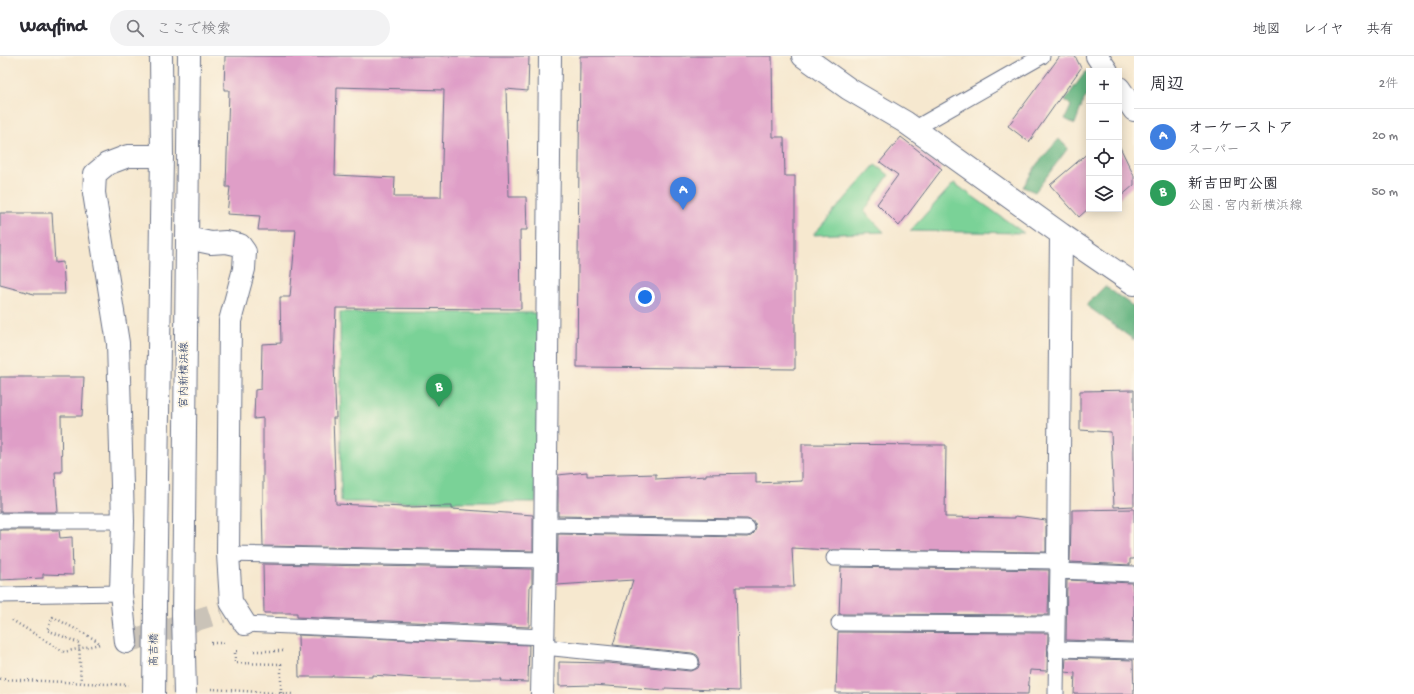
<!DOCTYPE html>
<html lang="ja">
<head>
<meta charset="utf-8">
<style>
	body { margin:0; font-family:"Gochi Hand","Klee One",sans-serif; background:#f2f2f3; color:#2b2b33 }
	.controls { position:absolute; right:12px; top:12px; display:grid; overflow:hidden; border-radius:0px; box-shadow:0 2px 10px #0003 }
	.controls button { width:36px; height:36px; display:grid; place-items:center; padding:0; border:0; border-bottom:1px solid #e1e1e2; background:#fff; color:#2b2b33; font:20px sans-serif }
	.you { position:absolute; left:645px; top:241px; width:14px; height:14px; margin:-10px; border:3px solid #fff; border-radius:50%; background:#1a73e8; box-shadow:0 0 0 6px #1a73e833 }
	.badge { display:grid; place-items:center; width:26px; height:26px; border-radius:50%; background:#111827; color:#fff; font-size:13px; font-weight:700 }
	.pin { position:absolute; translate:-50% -33px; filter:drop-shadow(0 1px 2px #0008) }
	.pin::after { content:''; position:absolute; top:21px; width:14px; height:12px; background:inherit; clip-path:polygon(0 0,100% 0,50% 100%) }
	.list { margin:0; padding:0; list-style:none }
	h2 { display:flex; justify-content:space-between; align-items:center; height:52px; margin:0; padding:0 16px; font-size:17px }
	h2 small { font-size:13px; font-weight:400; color:#7c7c81 }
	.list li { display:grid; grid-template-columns:26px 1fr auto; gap:12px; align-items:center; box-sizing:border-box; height:56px; padding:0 16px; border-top:1px solid #e1e1e2 }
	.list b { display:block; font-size:15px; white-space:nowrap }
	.list p { margin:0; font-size:13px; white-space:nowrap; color:#7c7c81 }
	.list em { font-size:13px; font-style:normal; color:#7c7c81 }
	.icon { flex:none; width:22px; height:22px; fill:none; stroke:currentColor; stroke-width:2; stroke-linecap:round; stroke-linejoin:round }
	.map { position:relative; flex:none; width:1134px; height:638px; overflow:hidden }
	header { display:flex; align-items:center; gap:24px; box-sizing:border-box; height:56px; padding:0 20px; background:#fff; border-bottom:1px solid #e1e1e2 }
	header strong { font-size:19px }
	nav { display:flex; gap:22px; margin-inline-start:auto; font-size:14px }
	.search { width:280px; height:36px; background:#f2f2f3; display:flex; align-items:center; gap:10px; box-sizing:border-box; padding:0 14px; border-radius:22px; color:#7c7c81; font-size:15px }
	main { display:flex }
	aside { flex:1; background:#fff }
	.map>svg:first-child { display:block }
	.green { fill:#7ad297; stroke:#4a807a }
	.forest { fill:#63b480; stroke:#3f726f }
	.building { fill:#df9ec7; fill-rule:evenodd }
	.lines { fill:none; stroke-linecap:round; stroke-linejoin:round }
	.minor-tunnel { stroke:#cac3b8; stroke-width:22; stroke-dasharray:22 11; stroke-linecap:butt }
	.service-casing { stroke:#687086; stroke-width:17 }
	.minor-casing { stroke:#687086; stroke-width:24 }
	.tertiary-casing { stroke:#687086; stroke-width:24 }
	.path { stroke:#687086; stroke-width:2.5; stroke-dasharray:1 3; stroke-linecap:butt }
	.service { stroke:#fff; stroke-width:15 }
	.minor { stroke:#fff; stroke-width:22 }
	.tertiary { stroke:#fff; stroke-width:22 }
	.tertiary-bridge-casing { stroke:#687086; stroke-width:24; stroke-linecap:butt }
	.tertiary-bridge { stroke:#fff; stroke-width:22 }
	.labels { text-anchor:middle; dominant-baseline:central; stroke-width:3.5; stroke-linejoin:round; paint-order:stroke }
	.street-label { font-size:11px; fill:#1b2f5e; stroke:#fcf5e5 }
</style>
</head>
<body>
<header>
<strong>Wayfind</strong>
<div class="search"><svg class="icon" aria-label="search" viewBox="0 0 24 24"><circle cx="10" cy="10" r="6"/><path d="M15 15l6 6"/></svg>ここで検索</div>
<nav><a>地図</a><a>レイヤ</a><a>共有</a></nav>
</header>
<main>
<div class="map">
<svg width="1134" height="638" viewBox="0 0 1134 638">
	<rect width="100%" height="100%" fill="#fcf5e5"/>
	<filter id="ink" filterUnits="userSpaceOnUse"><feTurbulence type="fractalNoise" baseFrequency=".025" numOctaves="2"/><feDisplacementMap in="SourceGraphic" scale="8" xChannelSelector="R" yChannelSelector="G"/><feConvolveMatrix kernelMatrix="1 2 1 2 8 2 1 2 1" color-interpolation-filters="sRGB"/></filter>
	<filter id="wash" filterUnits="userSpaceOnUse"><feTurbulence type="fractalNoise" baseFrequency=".012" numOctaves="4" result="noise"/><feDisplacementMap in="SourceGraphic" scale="16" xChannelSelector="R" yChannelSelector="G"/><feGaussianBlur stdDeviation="0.9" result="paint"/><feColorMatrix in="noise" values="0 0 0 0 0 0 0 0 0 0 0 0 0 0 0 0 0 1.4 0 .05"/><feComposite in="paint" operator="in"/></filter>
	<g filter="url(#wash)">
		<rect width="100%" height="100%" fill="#f6e8cf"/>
		<path class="green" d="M875 109 889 119 864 155 884 176 813 179Z
			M954 127 1024 177 910 175Z
			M340 256 539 257 536 446H341Z"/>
		<path class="forest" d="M1086 15 1089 18V36L1083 46 1075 68 1065 63 1071 50 1065 44Z
			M1059 83 1068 92 1035 136 1023 131 1037 108Z
			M1105 230 1134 251V284L1086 249Z"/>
		<g id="blocks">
			<path class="building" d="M225 0H529L528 35 506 33 509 141H526L527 174H520L521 253 336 252 334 307 336 362H333L336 448 405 451 452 450V453L533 459V495L263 490 262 448H263V362L254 363 255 334 261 333 262 288 281 287 280 241H290L296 174H258L260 160 227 158 230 131H226L229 34H224ZM337 31 444 34 441 141H394L395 122 335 119Z
				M580 0H772L773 81H784L785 120H795V313L577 311Z
				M1060 0H1075L1081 12 1029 86 1008 70Z
				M901 81 942 113 899 170 877 148 898 119 880 106Z
				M1119 89 1134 120V129L1119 142Z
				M1089 96V152L1079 161 1050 129Z
				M0 157H52L55 207 63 206 65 238H34L0 229Z
				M0 321H84L82 360H61L62 416H55L58 456H0Z
				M1134 334V450L1114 451 1111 376 1080 374V335Z
				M802 388 946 389 945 461 1015 462V460L1046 464V496L831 494 792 492 794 531H736L739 635 665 632V634L592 629 559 630V606L608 607 690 615 694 614 698 612 700 607 699 602 697 599 692 597 613 589 633 524 557 529 558 478 747 481 751 480 754 477 756 472 755 467 752 465 747 463 558 460V419L587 416V420L656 418V423L706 420V418L756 417V427L802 425Z
				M1134 453V503H1130V509L1070 506 1071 468H1072V454Z
				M0 474H59L60 482 72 481 73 519 43 518V522L0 524Z
				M263 508 532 513V530H530L529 571 297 561V557H264Z
				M841 511 1049 514 1048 559 839 558Z
				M1067 524 1132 527 1134 549 1133 586 1066 584Z
				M838 576 1048 577 1047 615 1030 614 1028 638 836 637Z
				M298 579 529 589 528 626 500 625 501 623H432L372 619V621L332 620V621H299Z
				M1066 602 1133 604 1134 638H1074L1075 617 1065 616Z"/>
		</g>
	</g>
	<g filter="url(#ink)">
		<use href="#blocks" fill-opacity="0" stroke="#687086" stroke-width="1"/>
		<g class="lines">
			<path class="minor-tunnel" d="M126 586 222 556"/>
			<defs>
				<path id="service" d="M914 73 1042 0
					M0 465H123
					M545 469 747 472
					M228 498 545 504
					M834 502 1058 505 1056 638
					M1058 515 1134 518
					M0 539 121 537
					M839 567 1057 568
					M245 568 544 581
					M544 591 691 606
					M1056 593 1134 595"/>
				<path id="minor" d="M803 0 849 33 905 66 1061 178 1134 228
					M1097 0 1107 15
					M1119 32 1134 54
					M187 182 211 187 226 186 240 189 245 196 244 213 230 265 228 498 231 546 245 568
					M1058 505 1061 178
					M126 586 121 537 123 465 118 287 94 137 95 118 107 108 128 100H162
					M542 638 545 504 550 0"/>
				<path id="tertiary" d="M155 550 162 100 161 0
					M183 559 189 0"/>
			</defs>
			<use href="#service" class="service-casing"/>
			<use href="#minor" class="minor-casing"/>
			<use href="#tertiary" class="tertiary-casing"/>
			<path class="path" d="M12 564 64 596 100 588 96 584 53 561 47 574 79 587 81 626
				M211 587H226
				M237 595H235V607L281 608V637
				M254 595H283
				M0 623 128 629
				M211 633 292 638"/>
			<use href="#service" class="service"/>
			<use href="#minor" class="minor"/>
			<use href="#tertiary" class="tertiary"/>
			<defs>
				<path id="tertiary-bridge" d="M183 559 185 638
					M154 638 155 550"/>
			</defs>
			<use href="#tertiary-bridge" class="tertiary-bridge-casing"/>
			<use href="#tertiary-bridge" class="tertiary-bridge"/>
		</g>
	</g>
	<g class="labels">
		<g class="street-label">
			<text transform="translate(185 319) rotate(-90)">宮内新横浜線</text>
			<text transform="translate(155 594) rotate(-89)">高吉橋</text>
		</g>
	</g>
</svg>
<div class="controls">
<button>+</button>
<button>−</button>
<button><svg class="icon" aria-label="locate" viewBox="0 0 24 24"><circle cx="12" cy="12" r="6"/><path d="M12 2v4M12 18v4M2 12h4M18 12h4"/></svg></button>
<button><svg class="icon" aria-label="layers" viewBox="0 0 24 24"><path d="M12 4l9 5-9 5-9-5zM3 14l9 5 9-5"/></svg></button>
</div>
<div class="you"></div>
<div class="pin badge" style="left:683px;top:154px;background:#3f7fe0">A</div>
<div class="pin badge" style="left:439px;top:351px;background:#2e9e5b">B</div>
</div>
<aside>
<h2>周辺<small>2件</small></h2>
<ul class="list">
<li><span class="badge" style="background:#3f7fe0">A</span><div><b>オーケーストア</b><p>スーパー</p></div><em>20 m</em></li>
<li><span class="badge" style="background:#2e9e5b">B</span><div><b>新吉田町公園</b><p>公園 · 宮内新横浜線</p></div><em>50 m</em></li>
</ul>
</aside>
</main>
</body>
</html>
